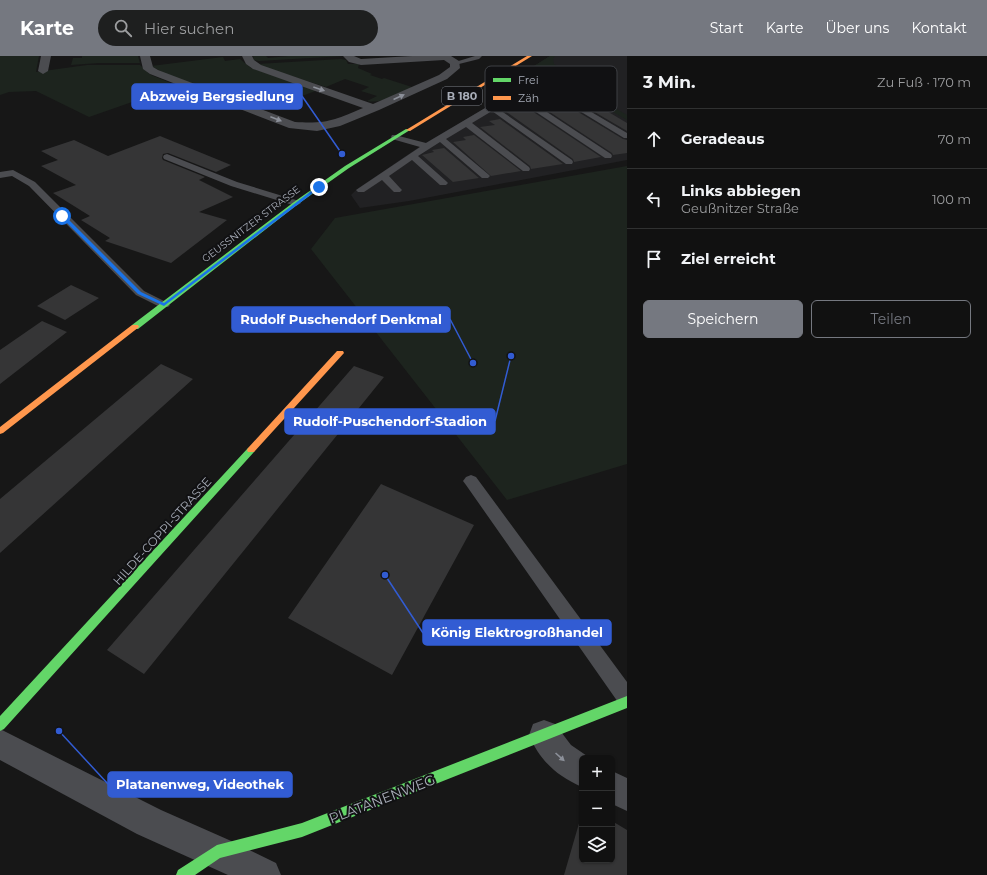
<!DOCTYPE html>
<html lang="de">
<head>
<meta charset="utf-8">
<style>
	body { margin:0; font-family:Montserrat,sans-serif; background:#1e1f1f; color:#f1f3f6 }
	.controls { position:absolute; right:12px; bottom:12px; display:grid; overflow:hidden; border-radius:6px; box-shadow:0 1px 3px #0004 }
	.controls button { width:36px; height:36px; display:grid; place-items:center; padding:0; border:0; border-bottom:1px solid #303131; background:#111; color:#f1f3f6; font:20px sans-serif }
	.stop { position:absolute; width:12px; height:12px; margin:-9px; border:3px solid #1a73e8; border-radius:50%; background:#fff }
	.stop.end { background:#1a73e8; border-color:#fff; box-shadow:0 1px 4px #0008 }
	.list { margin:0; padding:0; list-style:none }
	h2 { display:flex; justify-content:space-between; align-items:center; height:52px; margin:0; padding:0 16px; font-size:17px }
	h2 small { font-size:13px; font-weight:400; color:#9c9d9f }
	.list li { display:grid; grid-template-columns:26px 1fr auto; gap:12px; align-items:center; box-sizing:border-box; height:60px; padding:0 16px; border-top:1px solid #303131 }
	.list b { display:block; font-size:15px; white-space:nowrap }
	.list p { margin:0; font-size:13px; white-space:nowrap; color:#9c9d9f }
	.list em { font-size:13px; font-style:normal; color:#9c9d9f }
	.actions { display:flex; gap:8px; padding:12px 16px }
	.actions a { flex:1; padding:9px 0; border:1px solid #757880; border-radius:6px; text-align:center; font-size:14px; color:#757880 }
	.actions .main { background:#757880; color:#fff }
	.icon { flex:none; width:22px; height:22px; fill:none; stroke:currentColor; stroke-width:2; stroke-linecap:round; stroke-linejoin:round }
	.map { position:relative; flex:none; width:627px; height:819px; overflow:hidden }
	header { display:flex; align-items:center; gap:24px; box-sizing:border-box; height:56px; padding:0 20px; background:#757880; color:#fff }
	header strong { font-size:19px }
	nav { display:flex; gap:22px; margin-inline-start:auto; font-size:14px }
	.search { width:280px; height:36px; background:#1e1f1f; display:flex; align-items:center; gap:10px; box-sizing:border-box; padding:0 14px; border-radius:22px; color:#9c9d9f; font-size:15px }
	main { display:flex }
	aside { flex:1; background:#111 }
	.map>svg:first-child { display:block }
	.built { fill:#212123 }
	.green { fill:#1d241e }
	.building { fill:#353536 }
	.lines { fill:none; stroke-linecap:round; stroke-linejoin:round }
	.lane { fill:#4b4c50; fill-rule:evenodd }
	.street { fill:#4b4c50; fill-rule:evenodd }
	.fast { fill:#63d668; fill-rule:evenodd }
	.slow { fill:#ff974d; fill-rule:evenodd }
	.oneway { fill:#8c9099 }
	.route { fill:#1a73e8 }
	.labels { text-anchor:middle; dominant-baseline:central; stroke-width:4; stroke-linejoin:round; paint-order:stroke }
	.far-street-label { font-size:10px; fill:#a8adb8; stroke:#111113 }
	.shield { fill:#111113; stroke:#7b7e86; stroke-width:1 }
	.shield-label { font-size:11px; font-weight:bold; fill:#a8adb8 }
	.street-label { font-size:12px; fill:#a8adb8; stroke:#111113 }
	.near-street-label { font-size:14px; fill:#a8adb8; stroke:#111113 }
	.key { fill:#111113; stroke:#3e4045; stroke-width:1 }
	.key-label { font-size:11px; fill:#a8adb8 }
	.leader { fill:none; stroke:#325cd3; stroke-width:1.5 }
	.callout-dot { fill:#325cd3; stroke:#111113; stroke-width:1.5 }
	.callout { fill:#325cd3; stroke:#325cd3; stroke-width:1.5 }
	.callout-label { font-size:13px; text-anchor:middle; font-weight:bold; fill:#fff }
</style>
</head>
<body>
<header>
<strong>Karte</strong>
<div class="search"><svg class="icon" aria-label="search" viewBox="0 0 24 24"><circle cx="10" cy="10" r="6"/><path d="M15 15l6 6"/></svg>Hier suchen</div>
<nav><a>Start</a><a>Karte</a><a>Über uns</a><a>Kontakt</a></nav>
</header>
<main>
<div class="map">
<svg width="627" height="819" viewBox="0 0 627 819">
	<rect width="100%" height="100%" fill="#171717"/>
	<path class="built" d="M550 0H627V104L409 145 360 152 351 139 357 133 422 89 511 37 534 25 553 20 534 10Z"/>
	<path class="green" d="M0 0H39L36 16 87 9H140L151 19 178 30 89 61 36 35 9 36 0 39Z
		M82 0H138L140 7H99L71 9 73 2H82Z
		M253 0H266L268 2 288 0H344L259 5 254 4Z
		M550 0H555L553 3 554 8 564 16 555 18 582 33H593L585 35 627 59V64L534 10Z
		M223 1 225 5 240 3 251 12 318 34 265 54 168 19 151 10Z
		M341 3 346 4 348 8H359L358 12 372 18 370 19 382 23 384 22 412 31C398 38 383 48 367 45L377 40 361 35 369 31 345 23 326 31 263 11 257 8Z
		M627 110V408L507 444 311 193 335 162Z"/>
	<path class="building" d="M563 29 627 67V75L552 31Z
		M540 33 623 83 627 84V97L613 99 612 97 524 39 533 36 531 34H532Z
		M509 47 529 53 601 101 574 106 573 103 501 52Z
		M500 63 563 108 531 113 530 110 480 71 495 69 489 65Z
		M474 79 521 115 491 120 453 86 466 84 463 81Z
		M160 80 231 109 216 116 168 97 163 98 162 102 163 104 205 121 199 124 233 141 199 156 227 164 171 207 105 185 110 182 81 164 90 160 53 137 76 129 41 110 58 104 41 95 74 84 108 100Z
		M444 92 479 122 453 126 422 99 434 96 432 94Z
		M71 229 99 242 65 264 37 250Z
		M42 265 67 276 0 328V294Z
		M161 308 193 323 0 497V443Z
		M354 310 384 321 144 618 107 594Z
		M381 428 474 469 392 619 288 562Z
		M582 757V804H612V765L627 774V819H564Z"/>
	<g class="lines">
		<path class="lane" d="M475 0H482L479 3 455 9 452 7Z
			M537 24 627 77V82H624L537 29 521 39 611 98 612 100 611 102H605L515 42 497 52 572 104 573 106 572 108H566L492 55 472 67 529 111 530 113 529 115H523L466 71 446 83 488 118 490 120 488 122H482L440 86 418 100 446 125 448 127 446 129H440L412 104 389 120 400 132 402 134 400 136H394L382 124 364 136H358L356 134 420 91 392 83 391 81 392 79H395L426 87 512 36Z
			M167 98 237 126 299 145 301 147 296 150 231 130 164 103 163 101 164 99Z
			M13 114 35 126 144 235 168 247 170 249 168 251H160L136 239 29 130 12 120 0 122V116Z
			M471 419 476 421 627 626V652L620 649 466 429 463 425 466 421Z"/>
		<path class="street" d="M41 0H51L48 15 43 18 38 15Z
			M140 0H150L153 11 158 14 295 66C327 68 335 64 363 52L253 13 246 8 242 0H252L254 4 261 9 373 48 439 19 450 11V8L444 4 361 9 349 6 343 0H354L361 3 412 0H451L459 5 460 12 447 23 379 54 340 70 317 75 289 72 150 18 143 13Z
			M544 664 555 668 571 689 590 702H582V731C557 720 540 705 529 679L533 668Z
			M0 673 161 754 229 784 276 807 281 819H228L137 778 0 704Z
			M612 715 627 722V755L612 748Z"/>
		<path class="fast" d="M406 73 410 74 349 112 298 148 138 273H132V269L294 146 345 110Z
			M251 391 254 392 255 394 254 396 4 673 0 675V660L248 392Z
			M627 640V652L302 781 220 802 195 819H176L178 814 217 789 302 767Z"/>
		<path class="slow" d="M527 0H532L410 75 406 74Z
			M132 269H138L139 271 3 377 0 378V371Z
			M337 295H343L344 297 254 396H248L247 394 248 392Z"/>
	</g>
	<defs><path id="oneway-solid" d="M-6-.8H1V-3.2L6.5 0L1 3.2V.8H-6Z"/></defs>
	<g class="oneway">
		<use href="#oneway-solid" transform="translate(319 33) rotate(19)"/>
		<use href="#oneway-solid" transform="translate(399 41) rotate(-24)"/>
		<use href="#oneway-solid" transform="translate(276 63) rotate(21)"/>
		<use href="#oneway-solid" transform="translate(560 701) rotate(42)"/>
	</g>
	<path class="route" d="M319 129 321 131 164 250 138 238 60 160 64 159 141 236 164 247Z"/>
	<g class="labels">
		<g class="far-street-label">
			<text transform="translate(251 168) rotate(-37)">GEUSSNITZER STRASSE</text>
		</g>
		<rect class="shield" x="442" y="31" width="40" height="18" rx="3"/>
		<g class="shield-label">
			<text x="462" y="40">B 180</text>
		</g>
		<g class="street-label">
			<text transform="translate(162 475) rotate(-48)">HILDE-COPPI-STRASSE</text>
		</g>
		<g class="near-street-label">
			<text transform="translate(382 743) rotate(-21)">PLATANENWEG</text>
		</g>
	</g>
	<rect x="485" y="10" width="132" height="46" rx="6" class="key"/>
	<rect x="493" y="22" width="18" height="4" fill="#63d668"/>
	<rect x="493" y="40" width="18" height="4" fill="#ff974d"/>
	<g class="key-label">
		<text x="518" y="28">Frei</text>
		<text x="518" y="46">Zäh</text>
	</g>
	<path class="leader" d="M342 98L302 40M473 307L450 263M511 300L495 365M385 519L423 577M59 675L108 728"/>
	<g class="callout-dot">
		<circle cx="342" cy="98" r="4"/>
		<circle cx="473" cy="307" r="4"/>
		<circle cx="511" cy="300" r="4"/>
		<circle cx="385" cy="519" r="4"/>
		<circle cx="59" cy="675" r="4"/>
	</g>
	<g class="callout">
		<rect x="132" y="28" width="170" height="25" rx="4"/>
		<rect x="232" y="251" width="218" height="25" rx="4"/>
		<rect x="285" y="353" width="210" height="25" rx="4"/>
		<rect x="423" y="564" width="188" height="25" rx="4"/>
		<rect x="108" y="716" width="184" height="25" rx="4"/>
	</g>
	<g class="callout-label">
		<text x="217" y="45">Abzweig Bergsiedlung</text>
		<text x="341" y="268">Rudolf Puschendorf Denkmal</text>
		<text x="390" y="370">Rudolf-Puschendorf-Stadion</text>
		<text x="517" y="581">König Elektrogroßhandel</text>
		<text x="200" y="733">Platanenweg, Videothek</text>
	</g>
</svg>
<div class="controls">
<button>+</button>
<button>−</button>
<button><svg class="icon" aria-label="layers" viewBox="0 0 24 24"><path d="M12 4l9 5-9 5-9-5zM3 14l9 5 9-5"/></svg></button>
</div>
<div class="stop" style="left:62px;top:160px"></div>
<div class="stop end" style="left:319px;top:131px"></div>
</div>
<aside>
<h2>3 Min.<small>Zu Fuß · 170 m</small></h2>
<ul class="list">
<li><svg class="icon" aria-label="ahead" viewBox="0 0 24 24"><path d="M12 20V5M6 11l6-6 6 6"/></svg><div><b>Geradeaus</b></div><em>70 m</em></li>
<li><svg class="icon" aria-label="left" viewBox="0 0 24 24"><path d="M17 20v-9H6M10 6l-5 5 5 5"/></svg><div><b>Links abbiegen</b><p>Geußnitzer Straße</p></div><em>100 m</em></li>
<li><svg class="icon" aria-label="arrive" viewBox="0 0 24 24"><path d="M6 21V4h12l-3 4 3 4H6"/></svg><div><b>Ziel erreicht</b></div></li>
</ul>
<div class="actions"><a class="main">Speichern</a><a>Teilen</a></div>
</aside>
</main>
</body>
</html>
